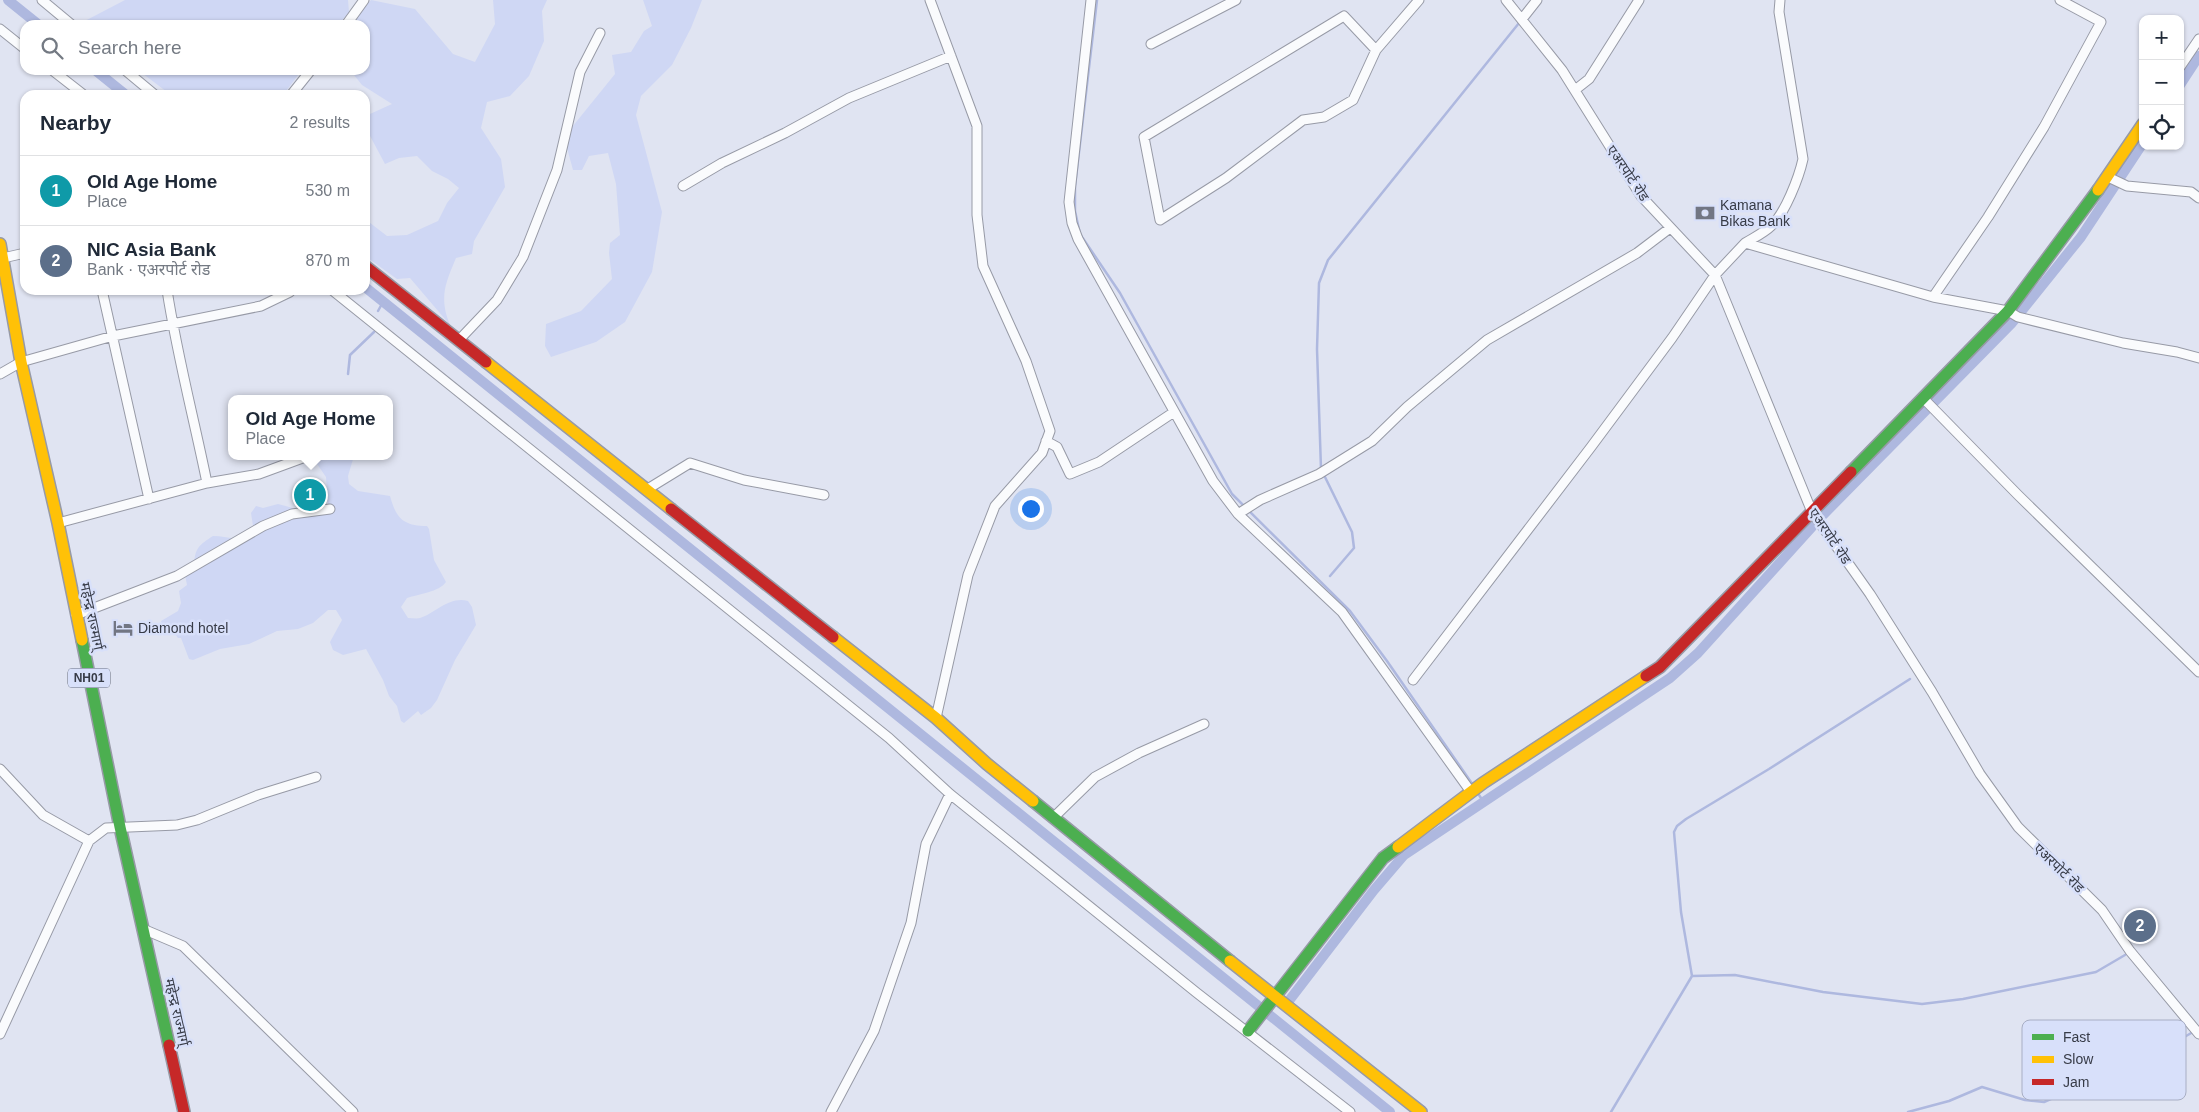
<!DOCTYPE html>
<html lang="en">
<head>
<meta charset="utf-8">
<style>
	body { margin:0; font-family:Helvetica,"Noto Sans Devanagari",sans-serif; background:#f2f2f3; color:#1f2937 }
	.controls { position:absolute; right:15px; top:15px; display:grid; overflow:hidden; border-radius:10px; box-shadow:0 1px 4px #0004 }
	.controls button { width:45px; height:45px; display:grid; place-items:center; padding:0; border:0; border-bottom:1px solid #e0e1e3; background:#fff; color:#1f2937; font:25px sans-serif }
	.you { position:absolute; left:1030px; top:508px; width:18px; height:18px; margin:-12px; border:4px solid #fff; border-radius:50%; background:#1a73e8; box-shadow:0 0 0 8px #1a73e833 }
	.badge { display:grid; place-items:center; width:32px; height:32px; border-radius:50%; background:#db2777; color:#fff; font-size:16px; font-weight:700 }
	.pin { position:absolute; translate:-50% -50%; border:2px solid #fff; box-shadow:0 1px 5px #0006 }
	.popup { position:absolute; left:228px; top:395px; width:165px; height:65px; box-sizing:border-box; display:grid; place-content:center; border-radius:10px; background:#fff; filter:drop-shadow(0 1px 4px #0005); font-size:16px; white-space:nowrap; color:#747a83 }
	.popup b { font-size:19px; color:#1f2937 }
	.popup::after { content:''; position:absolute; left:50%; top:100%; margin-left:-10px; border:10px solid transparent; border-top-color:#fff }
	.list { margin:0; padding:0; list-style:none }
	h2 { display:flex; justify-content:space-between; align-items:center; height:65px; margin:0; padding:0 20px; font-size:21px }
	h2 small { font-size:16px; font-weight:400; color:#747a83 }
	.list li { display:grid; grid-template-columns:32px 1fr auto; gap:15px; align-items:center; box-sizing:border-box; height:70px; padding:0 20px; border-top:1px solid #e0e1e3 }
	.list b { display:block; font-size:19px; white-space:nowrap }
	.list p { margin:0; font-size:16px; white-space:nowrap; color:#747a83 }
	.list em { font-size:16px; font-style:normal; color:#747a83 }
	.icon { flex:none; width:28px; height:28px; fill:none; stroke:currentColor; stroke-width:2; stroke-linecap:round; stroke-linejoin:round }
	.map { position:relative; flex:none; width:2199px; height:1112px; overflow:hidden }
	.search { position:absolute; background:#fff; box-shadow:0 1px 4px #0004; left:20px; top:20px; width:350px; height:55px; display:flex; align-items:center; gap:12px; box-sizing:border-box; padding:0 18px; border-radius:15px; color:#747a83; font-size:19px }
	.panel { position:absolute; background:#fff; box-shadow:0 1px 4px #0004; left:20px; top:90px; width:350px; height:205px; border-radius:15px }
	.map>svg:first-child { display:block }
	.green { fill:#cfd7f4 }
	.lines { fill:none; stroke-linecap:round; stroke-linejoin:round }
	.stream { stroke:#aeb8df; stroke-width:2.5 }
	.canal { stroke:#aeb8df; stroke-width:10 }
	.street-casing { stroke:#979aa6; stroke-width:11 }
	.fast-casing { stroke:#979aa6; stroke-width:14 }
	.slow-casing { stroke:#979aa6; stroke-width:14 }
	.jam-casing { stroke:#979aa6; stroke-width:14 }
	.street { stroke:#fafbfd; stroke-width:9 }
	.fast { stroke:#4caf50; stroke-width:11 }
	.slow { stroke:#ffc107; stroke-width:11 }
	.jam { stroke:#c62828; stroke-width:11 }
	.labels { text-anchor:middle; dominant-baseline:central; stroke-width:5; stroke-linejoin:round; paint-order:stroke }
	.shield { fill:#d8e0fa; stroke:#676c7d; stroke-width:1 }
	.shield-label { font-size:12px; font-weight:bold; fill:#373b47 }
	.street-label { font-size:14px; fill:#373b47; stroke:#d8e0fa }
	.poi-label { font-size:14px; fill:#373b47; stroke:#d8e0fa; text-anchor:start }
	.key { fill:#d8e0fa; stroke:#a8aec4; stroke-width:1 }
	.key-label { font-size:14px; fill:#373b47 }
</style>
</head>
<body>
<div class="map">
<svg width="2199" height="1112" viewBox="0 0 2199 1112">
	<rect width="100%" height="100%" fill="#e0e4f2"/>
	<path class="green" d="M125 0H348L349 12 338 25 79 24Z
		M371 0 415 9 453 54 475 62 495 24 493 0H547L542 11 544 41 529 76 510 96 487 102 481 128 501 159 505 187 474 241 472 254 456 258C445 284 439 298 450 325L410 278 397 279 365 256V219L387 236 407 235 438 221 447 203 459 188 448 179 432 171 417 156 399 158 385 164 369 134 370 114 392 104 362 85 350 70H365V25H350Z
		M643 0H702L691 28 672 65 641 96 636 115 662 212 652 272 625 322 596 342 551 357 545 346 546 324 581 311 612 279 609 253 610 243 620 235 616 184 608 153 589 156 582 170H573L564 137 615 74 612 55 631 52 644 31 652 26Z
		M138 70H302L283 95H171Z
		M319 456H354L348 476 349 484 358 491 390 496C396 518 403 526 427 526L429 529 434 560 446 582C439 592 419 594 407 598L401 607 408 618C412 618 417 619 420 618 436 613 449 596 468 601L472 607 476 625 455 660 437 700 431 708 421 715 418 711 404 723 401 721 397 706 389 696 383 680 366 649 343 655 333 650 330 642 342 620 336 610H328L313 623 298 629 277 631 249 644 220 649 193 660 189 659 181 638H178L172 630 162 625 161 621 178 611 181 603 179 591 187 585 184 570 194 565C195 548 199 545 213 536 230 536 240 545 253 526L251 513 256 506 263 508 278 504 308 512 309 509 305 507 328 505 326 477 317 464Z"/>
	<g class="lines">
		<path class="stream" d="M1097 0 1075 186V211L1080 234 1120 293 1232 494 1350 611 1387 661 1473 785
			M378 311 383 302
			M348 374 350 355 374 332
			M1321 469 1317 349 1319 283 1328 260 1519 23
			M1324 475 1352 532 1354 548 1330 576
			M1477 792 1483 801
			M1692 976 1681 912 1674 832 1677 826 1686 819 1769 769 1910 679
			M1611 1112 1692 976 1735 975 1823 992 1922 1004 1963 999 2096 972 2125 955
			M1908 1112 1949 1101 1982 1087 2025 1100 2044 1102 2076 1088 2100 1064 2137 1048 2174 1043 2193 1032"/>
		<path class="canal" d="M8 0 39 25
			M95 70 126 95
			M2180 85 2199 56
			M365 287 1390 1112
			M1823 515 2011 324 2081 237 2143 143
			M1288 1002 1374 890 1404 855 1670 678 1698 653 1812 527"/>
		<defs>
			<path id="street" d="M42 0 72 25
				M930 0 977 126V215L983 266 1026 361 1050 431 1042 453 995 506 968 575 936 718
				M1091 0 1069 202 1072 223 1078 239 1213 481 1238 514 1342 612 1471 792
				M1506 0 1562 70 1641 196 1715 275 1812 512 1870 594 1932 692 1980 774 2018 827 2102 910 2130 951 2199 1034
				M1522 19 1537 0
				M346 25 364 0
				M0 29 25 49
				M1151 44 1236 0
				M1376 50 1344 16 1144 137 1160 220 1226 178 1303 120 1324 117 1353 100 1376 50 1419 0
				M2180 67 2199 39
				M52 70 84 95
				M125 70 155 95
				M1575 90 1589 79 1639 0
				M291 95 311 70
				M2108 177 2127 186 2191 192 2199 198
				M683 186 722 163 785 133 849 98 951 56
				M1745 243C1753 238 1764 233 1771 226 1785 214 1799 177 1803 159L1779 12 1780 0
				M3 258 25 253
				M102 290 149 499
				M167 290C177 355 194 419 207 483
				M332 290 889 738 950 794 1197 993 1350 1112
				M1933 297 1988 217 2044 127 2101 22 2060 0
				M459 340 497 300 523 257 557 170 580 72 600 33
				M0 374 21 362 113 336 261 306 290 292
				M1923 398 2018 495 2199 672
				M1046 441 1057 447 1070 474 1099 462 1174 412
				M646 490 690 463 744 480 824 495
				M1238 514 1260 500 1319 474 1372 441 1407 407 1487 340 1637 253 1670 228
				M58 523 207 483 259 474 308 456
				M76 615 177 576 263 526 292 514 330 509
				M1413 680 1591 447 1672 338 1715 275 1745 243 1933 297 2008 311 2018 317 2123 343 2177 352 2199 358
				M0 769 43 815 89 841
				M1053 818 1095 777 1139 753 1204 724
				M143 929 183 946 353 1112
				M0 1034 89 841 106 828 177 825 197 820 258 795 316 777
				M831 1112 874 1031 911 923 926 844 950 794"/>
			<path id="fast" d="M1851 472 2008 311 2098 190
				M82 640 120 827 169 1045
				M1033 801 1230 961
				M1248 1031 1383 858 1398 847"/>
			<path id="slow" d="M2098 190 2143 124
				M0 244 21 362 58 523 82 640
				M486 362 671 509
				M833 637 936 718 987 764 1033 801
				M1398 847 1483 783 1646 676
				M1230 961 1421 1112"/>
			<path id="jam" d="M365 266 486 362
				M671 509 833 637
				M1646 676 1660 667 1851 472
				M169 1045 184 1112"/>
		</defs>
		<use href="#street" class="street-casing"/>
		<use href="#fast" class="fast-casing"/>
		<use href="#slow" class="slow-casing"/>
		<use href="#jam" class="jam-casing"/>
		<use href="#street" class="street"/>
		<use href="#fast" class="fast"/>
		<use href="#slow" class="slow"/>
		<use href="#jam" class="jam"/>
	</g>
	<defs>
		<symbol id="bank-bare" viewBox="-9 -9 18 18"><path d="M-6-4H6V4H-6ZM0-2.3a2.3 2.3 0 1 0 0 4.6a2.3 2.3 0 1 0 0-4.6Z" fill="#727683" stroke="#d8e0fa" stroke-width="2.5" paint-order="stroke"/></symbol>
		<symbol id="hotel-bare" viewBox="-9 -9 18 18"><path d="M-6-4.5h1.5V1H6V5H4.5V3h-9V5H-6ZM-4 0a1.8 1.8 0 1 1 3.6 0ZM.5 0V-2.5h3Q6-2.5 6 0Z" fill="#727683" stroke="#d8e0fa" stroke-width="2.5" paint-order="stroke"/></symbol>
	</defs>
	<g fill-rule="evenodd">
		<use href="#bank-bare" x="1691" y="199" width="28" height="28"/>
		<use href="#hotel-bare" x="109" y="614" width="28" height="28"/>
	</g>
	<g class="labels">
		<rect class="shield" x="68" y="668.5" width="42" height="19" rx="4"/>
		<g class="shield-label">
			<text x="89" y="678">NH01</text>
		</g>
		<g class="street-label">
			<text transform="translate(1628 173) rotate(56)">एअरपोर्ट रोड</text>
			<text transform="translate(1830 536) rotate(56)">एअरपोर्ट रोड</text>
			<text transform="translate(92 616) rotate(78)">महेन्द्र राज्मार्ग्</text>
			<text transform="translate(2059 868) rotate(44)">एअरपोर्ट रोड</text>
			<text transform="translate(177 1012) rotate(77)">महेन्द्र राज्मार्ग्</text>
		</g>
		<g class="poi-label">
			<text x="1720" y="205">Kamana<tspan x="1720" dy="16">Bikas Bank</tspan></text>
			<text x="138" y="628">Diamond hotel</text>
		</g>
	</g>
	<rect x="2022" y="1020" width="164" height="80" rx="8" class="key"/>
	<rect x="2032" y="1034" width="22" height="6" fill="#4caf50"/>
	<rect x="2032" y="1056" width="22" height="7" fill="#ffc107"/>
	<rect x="2032" y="1079" width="22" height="6" fill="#c62828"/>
	<g class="key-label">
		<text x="2063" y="1042">Fast</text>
		<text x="2063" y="1064">Slow</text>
		<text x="2063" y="1087">Jam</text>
	</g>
</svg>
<div class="controls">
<button>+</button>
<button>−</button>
<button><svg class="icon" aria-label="locate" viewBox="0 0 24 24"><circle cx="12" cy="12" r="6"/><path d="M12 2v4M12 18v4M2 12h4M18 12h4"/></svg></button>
</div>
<div class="you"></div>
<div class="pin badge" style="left:310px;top:495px;background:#0f9aa8">1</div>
<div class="popup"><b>Old Age Home</b>Place</div>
<div class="pin badge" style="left:2140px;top:926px;background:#5c6f8a">2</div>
<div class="search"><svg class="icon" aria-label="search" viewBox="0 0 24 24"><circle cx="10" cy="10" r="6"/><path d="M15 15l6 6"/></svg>Search here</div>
<section class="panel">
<h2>Nearby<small>2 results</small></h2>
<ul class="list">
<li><span class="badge" style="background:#0f9aa8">1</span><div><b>Old Age Home</b><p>Place</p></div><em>530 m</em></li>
<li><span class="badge" style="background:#5c6f8a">2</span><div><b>NIC Asia Bank</b><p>Bank · एअरपोर्ट रोड</p></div><em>870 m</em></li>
</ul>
</section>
</div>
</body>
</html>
